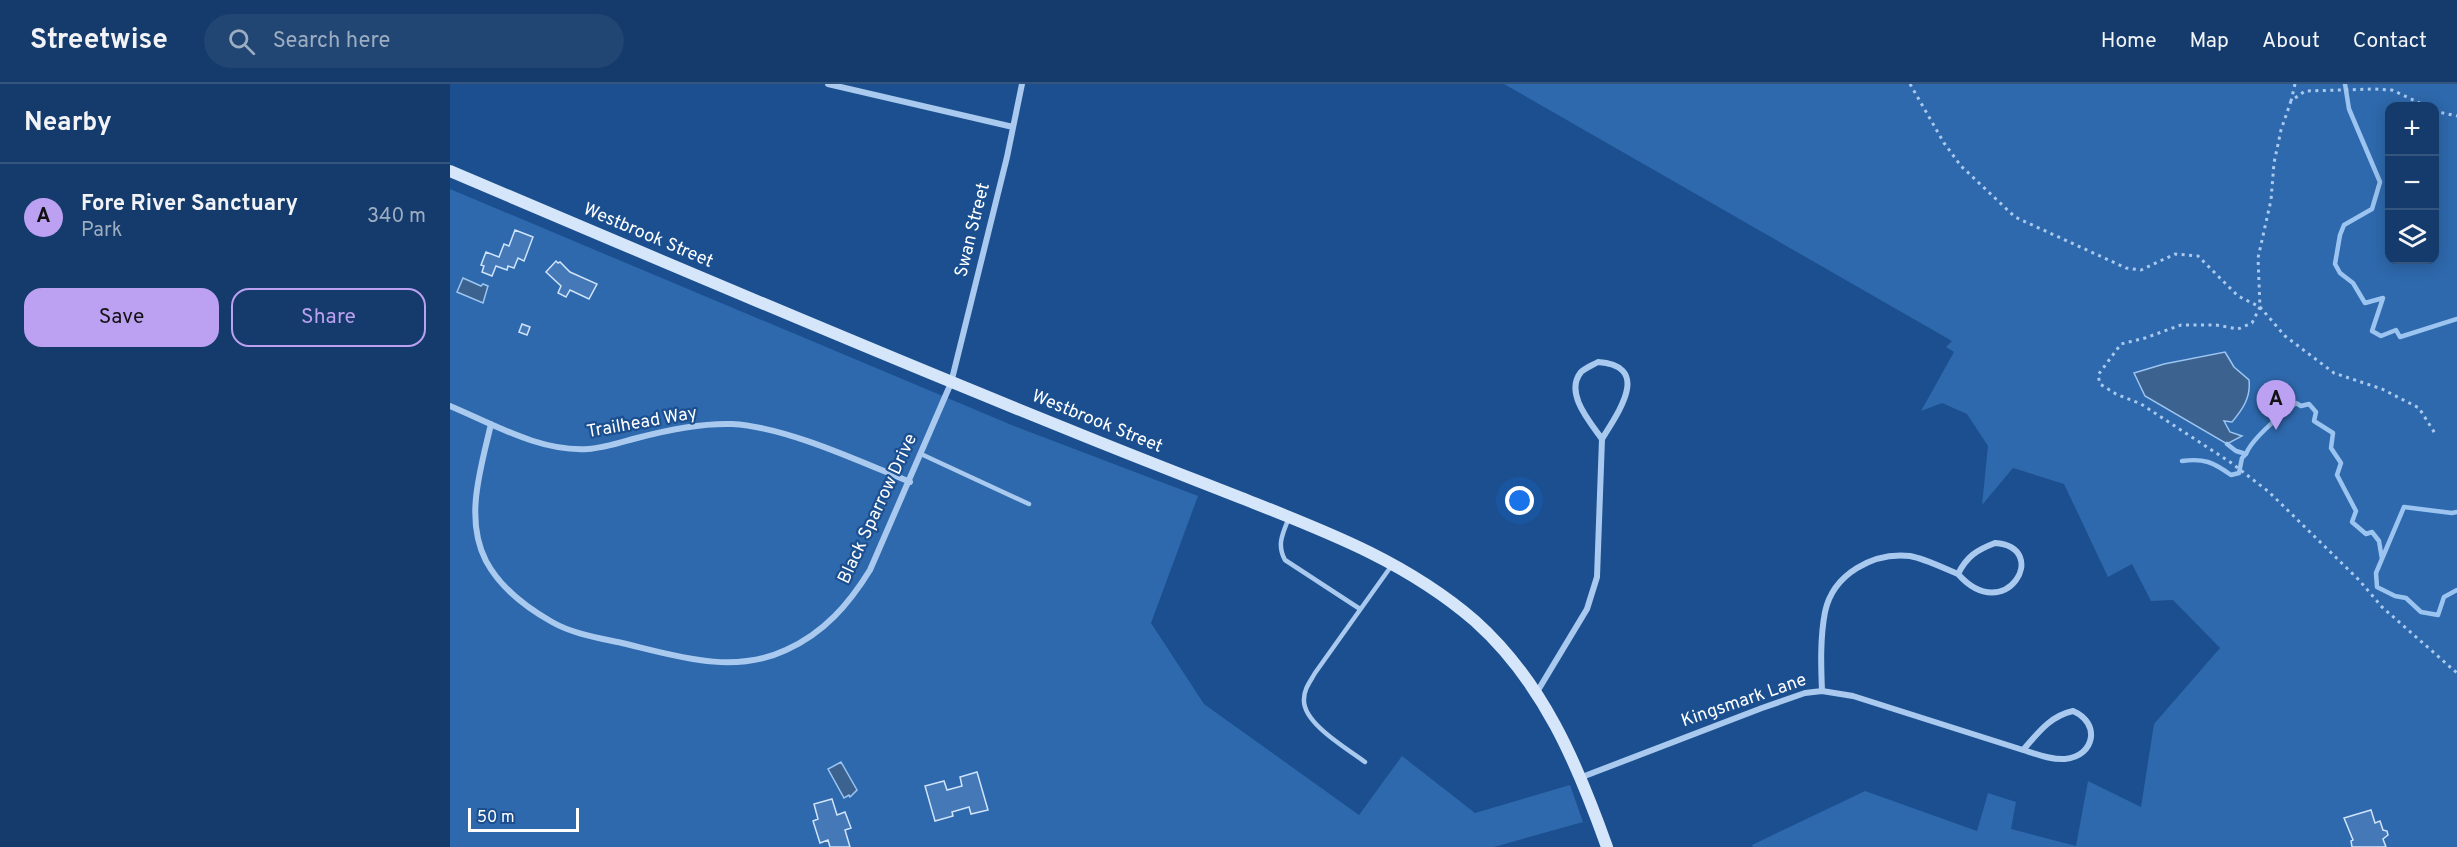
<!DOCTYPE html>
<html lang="en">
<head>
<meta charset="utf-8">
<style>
	body { margin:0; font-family:Overpass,sans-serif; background:#214673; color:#f1f3f6 }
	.controls { position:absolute; right:18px; top:18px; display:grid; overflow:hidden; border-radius:12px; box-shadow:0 3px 15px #0003 }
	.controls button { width:54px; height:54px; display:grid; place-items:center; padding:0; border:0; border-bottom:2px solid #33557e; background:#143b6b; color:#f1f3f6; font:30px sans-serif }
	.scale { position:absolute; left:18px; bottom:15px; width:111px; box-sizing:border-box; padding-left:6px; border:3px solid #fff; border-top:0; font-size:16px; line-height:21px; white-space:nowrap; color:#fff; -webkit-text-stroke:4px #1b4f8f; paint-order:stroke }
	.you { position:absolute; left:1070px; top:417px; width:21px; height:21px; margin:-15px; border:4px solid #fff; border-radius:50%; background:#1a73e8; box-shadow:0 0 0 9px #1a73e833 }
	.badge { display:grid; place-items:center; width:39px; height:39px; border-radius:50%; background:#bca0f2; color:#111; font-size:20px; font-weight:700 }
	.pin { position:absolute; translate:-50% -50px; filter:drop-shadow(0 2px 3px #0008) }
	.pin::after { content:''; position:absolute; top:32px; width:21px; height:18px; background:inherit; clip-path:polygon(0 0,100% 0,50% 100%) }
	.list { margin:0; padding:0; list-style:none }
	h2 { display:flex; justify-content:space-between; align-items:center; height:78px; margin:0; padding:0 24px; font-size:26px }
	h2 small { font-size:20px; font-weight:400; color:#9dadc1 }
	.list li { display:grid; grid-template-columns:39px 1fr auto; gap:18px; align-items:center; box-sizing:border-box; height:108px; padding:0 24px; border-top:2px solid #33557e }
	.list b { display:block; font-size:22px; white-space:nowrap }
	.list p { margin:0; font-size:20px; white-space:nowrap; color:#9dadc1 }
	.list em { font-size:20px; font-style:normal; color:#9dadc1 }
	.actions { display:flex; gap:12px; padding:18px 24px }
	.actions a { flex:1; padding:14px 0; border:2px solid #bca0f2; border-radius:18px; text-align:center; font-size:21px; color:#bca0f2 }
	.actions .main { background:#bca0f2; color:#111 }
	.icon { flex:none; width:33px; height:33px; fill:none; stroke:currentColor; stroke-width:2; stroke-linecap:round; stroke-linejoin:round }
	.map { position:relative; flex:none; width:2007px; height:763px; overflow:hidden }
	header { display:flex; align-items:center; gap:36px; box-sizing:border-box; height:84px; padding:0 30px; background:#143b6b; border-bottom:2px solid #33557e }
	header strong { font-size:28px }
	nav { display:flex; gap:33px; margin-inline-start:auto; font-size:21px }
	.search { width:420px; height:54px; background:#214673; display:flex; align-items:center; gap:15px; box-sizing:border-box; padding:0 21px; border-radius:33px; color:#9dadc1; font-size:22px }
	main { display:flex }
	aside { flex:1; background:#143b6b }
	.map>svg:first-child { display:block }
	.green { fill:#2e69ad; fill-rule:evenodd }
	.water { fill:#3c6290; stroke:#9cc4f0; stroke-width:1.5 }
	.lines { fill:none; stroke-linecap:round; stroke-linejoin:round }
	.stream { stroke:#9cc4f0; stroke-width:4.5 }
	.building { fill:#4478b7; stroke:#cfe3fa; stroke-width:1.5 }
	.path { stroke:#a9c9ee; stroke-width:3; stroke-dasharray:3 4.5; stroke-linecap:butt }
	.service { stroke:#a9c9ee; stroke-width:4.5 }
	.minor { stroke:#a9c9ee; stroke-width:6 }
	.secondary { stroke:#d6e6fa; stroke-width:12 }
	.labels { text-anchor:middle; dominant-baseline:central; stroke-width:4.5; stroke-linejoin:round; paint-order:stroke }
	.street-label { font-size:18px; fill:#fff; stroke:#1b4f8f }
</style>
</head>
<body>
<header>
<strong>Streetwise</strong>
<div class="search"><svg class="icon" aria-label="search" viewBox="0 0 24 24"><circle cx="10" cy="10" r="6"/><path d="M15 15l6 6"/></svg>Search here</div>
<nav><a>Home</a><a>Map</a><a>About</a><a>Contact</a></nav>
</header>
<main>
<aside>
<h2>Nearby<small></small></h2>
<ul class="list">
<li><span class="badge">A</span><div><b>Fore River Sanctuary</b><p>Park</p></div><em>340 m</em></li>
</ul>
<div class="actions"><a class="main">Save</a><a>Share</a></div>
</aside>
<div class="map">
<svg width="2007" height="763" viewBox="0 0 2007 763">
	<rect width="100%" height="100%" fill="#1b4f8f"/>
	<path class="green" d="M1054 0H2007V763H1303L1302 761 1415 707 1527 747 1538 709 1566 718 1561 745 1626 762 1638 697 1691 723 1704 640 1770 564 1723 516 1701 517 1682 480 1658 493 1614 400 1563 384 1532 421 1538 362 1517 330 1492 319 1471 327 1504 268 1496 263 1502 257ZM1940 22H1984V176H1940Z
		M0 105 564 342 748 412 701 539 754 620 909 731 952 672 1025 729 1120 701 1133 738 1044 763H0Z"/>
	<path class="water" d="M13 194 31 202 33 200 38 202 33 219 7 208Z
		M1775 268 1784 283 1799 296C1801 313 1793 325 1782 338L1774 337 1780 348 1792 352 1777 360 1695 312 1684 289 1714 280Z
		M391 678 407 706 400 713 399 711 394 714 378 685Z"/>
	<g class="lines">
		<path class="stream" d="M1895 0 1899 25 1930 98 1922 125 1894 141 1890 151 1885 180 1890 189 1903 199 1915 219 1933 214 1922 247 1931 252 1946 246 1950 253 2007 235
			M1777 360 1786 367 1796 370C1802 354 1832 330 1846 319L1851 322 1859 320 1866 328 1864 337 1883 349 1881 364 1891 379 1887 391 1906 427 1902 438 1916 450 1922 448 1929 457 1932 475
			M1732 377C1754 374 1763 378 1781 391L1789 389 1792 374 1796 370
			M2007 428 2002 429 1954 423 1926 489 1927 503 1945 512 1956 514 1971 528 1988 531 1994 513 2007 506"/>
	</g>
	<path class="building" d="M65 146 83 153 74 177 68 174 64 184 58 182 57 186 46 182 42 192 32 188 34 182 31 181 36 168 49 173 54 160 59 162Z
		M106 177 108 179 110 178 120 188 147 200 139 215 120 206 116 213 108 209 111 202 96 188Z
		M72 240 80 243 77 251 69 248Z
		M527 688 538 726 521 730 519 723 502 728 503 732 485 737 475 702 494 697 497 706 512 702 510 693Z
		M382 715 387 731 395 728 401 744 395 746 400 763H380L378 756 370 759 363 737 368 735 364 720Z
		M1921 726 1925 739 1930 737 1933 746 1937 747 1938 751 1933 755 1936 763H1902L1901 757 1903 756 1894 734Z"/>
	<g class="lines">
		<path class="path" d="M1460 0 1494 59 1511 82 1565 133 1676 184 1691 186 1725 170 1748 172 1788 212 1810 223 1835 252 1884 289 1932 305 1969 324 1986 351
			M1845 0 1841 17 1855 7 1925 5 1942 6 1976 22
			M1841 17 1831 46 1824 79 1821 116 1808 174 1810 223 1802 239 1788 245 1766 241H1731L1695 254 1671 260 1648 291 1650 300 1666 310 1691 320 1780 378 1819 408 1909 496 1932 523 2007 589
			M1984 27 2007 32"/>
		<path class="service" d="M471 370 579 420
			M838 436C832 451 827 461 835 476L910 525
			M915 678C898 665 852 639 854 615 854 605 860 598 865 589L942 481"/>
		<path class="minor" d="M378 0 563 43
			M1148 278C1203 282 1167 330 1152 355 1140 338 1114 309 1131 288 1135 284 1143 281 1148 278Z
			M0 322C43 340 90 368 138 365 154 364 172 358 187 354 217 346 251 339 282 340 336 343 409 377 460 398
			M41 340C31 384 14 434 36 477 50 503 77 524 102 538 123 550 149 554 172 559 226 572 283 591 336 566 374 549 399 520 420 486L501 299 557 73 572 0
			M1545 459C1602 463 1556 544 1508 490 1517 472 1527 466 1545 459Z
			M1372 607C1371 582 1370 554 1375 528 1383 490 1423 468 1460 472 1476 475 1493 484 1508 490
			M1087 608 1137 525 1147 493 1152 355
			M1623 627C1651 639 1645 672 1615 675 1601 676 1586 670 1573 666 1588 649 1600 632 1623 627Z
			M1132 693 1312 624 1355 609 1372 607 1403 612 1573 666"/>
		<path class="secondary" d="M0 87C205 174 410 262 617 345 678 370 738 393 799 417 880 449 958 479 1025 537 1093 598 1127 679 1157 763"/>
	</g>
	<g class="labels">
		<g class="street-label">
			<text transform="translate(523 146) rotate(-76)">Swan Street</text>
			<text transform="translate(198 152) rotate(23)">Westbrook Street</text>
			<text transform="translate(647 338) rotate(22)">Westbrook Street</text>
			<text transform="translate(192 339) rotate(-10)">Trailhead Way</text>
			<text transform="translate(428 425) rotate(-65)">Black Sparrow Drive</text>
			<text transform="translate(1294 617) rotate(-19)">Kingsmark Lane</text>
		</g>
	</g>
</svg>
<div class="controls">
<button>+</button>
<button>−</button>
<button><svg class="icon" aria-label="layers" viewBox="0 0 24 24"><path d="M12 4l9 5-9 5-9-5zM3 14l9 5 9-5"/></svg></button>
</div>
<div class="scale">50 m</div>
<div class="you"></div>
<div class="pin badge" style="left:1826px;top:346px">A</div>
</div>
</main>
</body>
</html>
